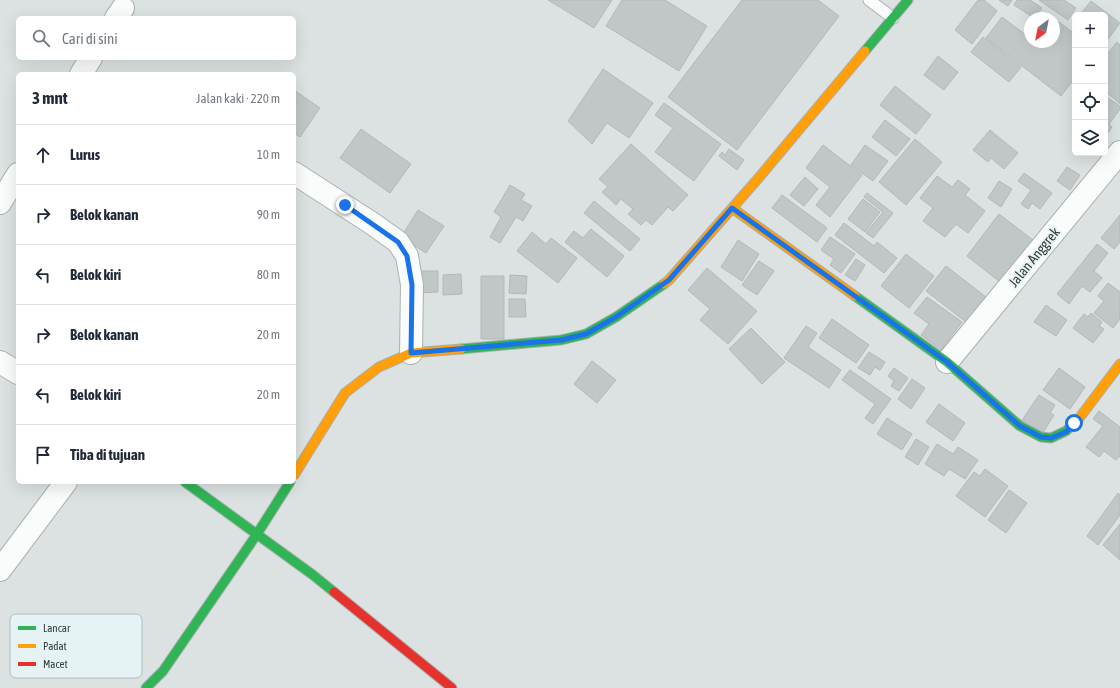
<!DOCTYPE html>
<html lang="id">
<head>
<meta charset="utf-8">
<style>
	body { margin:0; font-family:"Asap Condensed",sans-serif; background:#f6f6f7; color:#1f2937 }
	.controls { position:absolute; right:12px; top:12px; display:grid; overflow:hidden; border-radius:6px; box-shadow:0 4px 16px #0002 }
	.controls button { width:36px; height:36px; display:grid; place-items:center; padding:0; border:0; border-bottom:1px solid #e0e1e3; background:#fff; color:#1f2937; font:20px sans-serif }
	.compass { position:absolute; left:1024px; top:12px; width:36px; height:36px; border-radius:50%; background:#fff; box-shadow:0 4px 16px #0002; rotate:212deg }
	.stop { position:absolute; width:12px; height:12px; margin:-9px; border:3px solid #1a73e8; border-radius:50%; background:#fff }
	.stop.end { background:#1a73e8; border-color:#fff; box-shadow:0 1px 4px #0008 }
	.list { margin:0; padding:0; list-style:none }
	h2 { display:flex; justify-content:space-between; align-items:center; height:52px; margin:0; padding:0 16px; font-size:17px }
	h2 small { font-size:13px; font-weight:400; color:#747a83 }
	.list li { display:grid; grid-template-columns:26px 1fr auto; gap:12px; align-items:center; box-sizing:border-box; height:60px; padding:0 16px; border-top:1px solid #e0e1e3 }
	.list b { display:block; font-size:15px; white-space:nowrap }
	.list em { font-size:13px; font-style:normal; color:#747a83 }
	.icon { flex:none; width:22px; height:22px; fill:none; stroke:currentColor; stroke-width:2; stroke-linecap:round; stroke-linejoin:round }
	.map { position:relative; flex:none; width:1120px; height:688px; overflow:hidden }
	.search { position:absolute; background:#fff; box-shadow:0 4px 16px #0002; left:16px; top:16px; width:280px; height:44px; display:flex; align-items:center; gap:10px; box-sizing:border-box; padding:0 14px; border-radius:6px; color:#747a83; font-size:15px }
	.panel { position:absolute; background:#fff; box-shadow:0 4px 16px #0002; left:16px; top:72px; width:280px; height:412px; border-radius:6px }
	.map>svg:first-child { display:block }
	.building { fill:#c1c6c6; stroke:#b3b8b8 }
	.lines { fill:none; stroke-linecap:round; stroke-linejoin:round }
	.lane-casing { stroke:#abb0b0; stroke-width:13 }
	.street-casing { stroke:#abb0b0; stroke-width:24 }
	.fast-casing { stroke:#abb0b0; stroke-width:11 }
	.slow-casing { stroke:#abb0b0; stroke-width:11 }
	.jam-casing { stroke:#abb0b0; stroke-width:11 }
	.lane { stroke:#fafbfb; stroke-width:11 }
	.street { stroke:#fafbfb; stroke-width:22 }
	.fast { stroke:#30b455; stroke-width:9 }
	.slow { stroke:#ff9f0a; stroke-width:9 }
	.jam { stroke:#e5322d; stroke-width:9 }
	.route { stroke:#1a73e8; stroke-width:5 }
	.labels { text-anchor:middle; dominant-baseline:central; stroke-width:3.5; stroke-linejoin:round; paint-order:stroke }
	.street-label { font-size:14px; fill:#363b3c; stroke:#e5f3f4 }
	.key { fill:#e5f3f4; stroke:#b0bcbd; stroke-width:1 }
	.key-label { font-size:11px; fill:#363b3c }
</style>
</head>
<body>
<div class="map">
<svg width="1120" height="688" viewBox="0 0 1120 688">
	<rect width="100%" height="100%" fill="#dce2e2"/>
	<path class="building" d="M548 0H612L594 28Z
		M622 0H665L707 26 679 71 606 26Z
		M742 0H818L839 16 737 150 668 97Z
		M978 0H984L997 11 972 44 955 30Z
		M999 0H1012L1008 6Z
		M1017 0H1030L1042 8 1034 18 1014 5Z
		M1039 0H1064L1076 8 1068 20Z
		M1091 1 1120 23 1105 43V15H1080Z
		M1002 17 1030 38V42H1054V28L1059 22 1075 34V78L1061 96 986 38Z
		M983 37 1021 67 1009 82 971 52Z
		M1117 42 1120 45V104L1105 91V57Z
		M938 56 958 72 944 90 924 75Z
		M603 69 653 103 629 138 607 123 592 144 568 121Z
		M895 86 931 115 916 134 880 105Z
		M294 90 320 108 300 137 294 133Z
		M1105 96 1120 106V109L1109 124 1112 127 1106 136Z
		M664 103 721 144 694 181 655 152 673 128 655 115Z
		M885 120 910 139 896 156 872 137Z
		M361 129 411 164 390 193 340 158Z
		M990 130 1018 153 1004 169 991 158 988 162 973 150Z
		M915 139 942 162 906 205 879 182Z
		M631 144 688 195 673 211 668 207 652 225 646 220 641 225 628 214 633 209 621 199 616 205 602 192 608 187 599 179Z
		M823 145 862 175 830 217 816 205 830 187 806 168Z
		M865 145 888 161 873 181 851 165Z
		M729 149 744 160 737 170 719 156 722 152 725 155Z
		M1067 167 1080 175 1070 190 1057 181Z
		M1024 173 1052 193 1040 209 1032 203 1028 209 1021 204 1031 190 1018 181Z
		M937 176 952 187 958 180 970 189 965 195 985 211 968 233 956 224 945 237 923 221 933 208 920 198Z
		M805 177 818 189 804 206 790 195Z
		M999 181 1012 189 1001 207 988 198Z
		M510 185 525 194 521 200 532 206 523 221 516 217 500 243 490 237 501 217 494 212Z
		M867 193 893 213 873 238 866 233 883 212 864 197Z
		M782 195 827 228 817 242 772 208Z
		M863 199 880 212 865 232 848 219Z
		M594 201 640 239 630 251 584 213Z
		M418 210 444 226 426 253 401 237Z
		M999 214 1033 240 1000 282 967 256Z
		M1120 215V242L1114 249 1101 238Z
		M844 223 874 246 877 242 897 258 884 273 835 235Z
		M591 229 624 256 607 277 565 242 574 231 583 238Z
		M532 232 546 244 551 238 577 258 558 283 517 251Z
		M830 237 855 254 841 273 830 265 834 259 821 250Z
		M738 240 759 254 742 281 721 267Z
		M1097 244 1108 253 1094 271 1102 278 1090 292 1082 286 1069 304 1057 294Z
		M906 254 934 276 909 308 881 286Z
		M856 259 865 265 855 281 845 275Z
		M759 261 774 271 757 295 742 285Z
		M946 266 986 297 966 322 926 291Z
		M707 268 757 311 728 344 700 320 710 309 688 290Z
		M420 271H438V292L420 293Z
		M461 274 462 294 443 295V275Z
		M510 275 527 276 526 294 509 293Z
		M481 276H504V339H481Z
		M1108 283 1120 292V319L1113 328 1094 313 1104 301 1098 296Z
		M927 297 962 322 941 350 921 335 929 324 914 313Z
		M509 299H525L526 317H509Z
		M1046 305 1067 320 1056 336 1034 322Z
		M1091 313 1102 322 1099 326 1104 329 1093 343 1073 328 1084 314 1088 317Z
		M832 319 869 345 856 363 819 338Z
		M806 326 817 333 808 347 841 370 829 388 784 358Z
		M751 328 785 362 762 384 729 349Z
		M869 352 885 362 880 370 875 367 870 375 858 368Z
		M592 361 616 380 597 403 574 384Z
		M894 368 908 378 899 391 891 386 894 381 888 376Z
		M1059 368 1085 387 1070 409 1043 390Z
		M850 370 891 399 873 424 865 418 875 404 842 380Z
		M912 379 925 388 911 409 898 399Z
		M1039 395 1055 405 1050 413 1054 415 1042 434 1022 420Z
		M939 404 965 423 953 441 926 422Z
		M1099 411 1120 427V456L1116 460 1104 451 1099 457 1086 447 1103 426 1093 419Z
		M887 418 912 434 902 450 877 434Z
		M916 439 929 447 918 465 905 457Z
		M937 444 953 454 958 447 978 460 965 479 949 469 944 476 925 464Z
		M985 469 1008 486 985 517 956 496 974 472 980 476Z
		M1009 490 1027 503 1006 533 988 520Z
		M1118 493 1120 495V515L1098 545 1087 536Z
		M1120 524V560L1103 545Z"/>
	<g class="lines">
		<defs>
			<path id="lane" d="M869 0 893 18"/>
			<path id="street" d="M116 18 123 8
				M81 74 91 58
				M294 173 373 224 398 242 407 256 412 285 411 353
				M0 203 18 174
				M0 362 18 373
				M947 362 1120 152
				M0 570 66 482"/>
			<path id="fast" d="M865 51 908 0
				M855 296 947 362 1020 426 1041 437 1051 438 1066 431 1077 421
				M461 349 561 340 586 334 616 317 664 284
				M185 482 313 575 334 592
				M146 688 163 671 257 534 290 482"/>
			<path id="slow" d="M732 208 855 296
				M664 284 669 280 756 181 865 51
				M1077 421 1120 364
				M294 475 345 393 379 367 411 353 461 349"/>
			<path id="jam" d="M334 592 452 688"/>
		</defs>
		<use href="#lane" class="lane-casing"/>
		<use href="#street" class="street-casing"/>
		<use href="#fast" class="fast-casing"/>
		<use href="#slow" class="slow-casing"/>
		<use href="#jam" class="jam-casing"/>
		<use href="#lane" class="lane"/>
		<use href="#street" class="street"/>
		<use href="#fast" class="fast"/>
		<use href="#slow" class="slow"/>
		<use href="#jam" class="jam"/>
	</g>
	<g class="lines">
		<path class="route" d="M345 205 398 242 407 256 412 285 411 353 561 340 586 334 616 317 669 280 732 208 947 362 1020 426 1041 437 1051 438 1066 432 1074 423"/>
	</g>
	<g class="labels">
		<g class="street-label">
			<text transform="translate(1034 257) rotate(-51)">Jalan Anggrek</text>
		</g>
	</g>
	<rect x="10" y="614" width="132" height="64" rx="6" class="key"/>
	<rect x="18" y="626" width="18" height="4" fill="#30b455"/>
	<rect x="18" y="644" width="18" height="4" fill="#ff9f0a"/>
	<rect x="18" y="662" width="18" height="4" fill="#e5322d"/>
	<g class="key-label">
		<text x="43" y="632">Lancar</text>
		<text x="43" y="650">Padat</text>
		<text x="43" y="668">Macet</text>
	</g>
</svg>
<div class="controls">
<button>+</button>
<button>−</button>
<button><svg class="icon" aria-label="locate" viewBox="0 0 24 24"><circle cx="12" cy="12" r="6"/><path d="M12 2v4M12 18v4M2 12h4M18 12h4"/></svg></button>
<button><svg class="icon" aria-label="layers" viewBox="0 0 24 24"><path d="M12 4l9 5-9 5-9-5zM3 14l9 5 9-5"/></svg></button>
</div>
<svg class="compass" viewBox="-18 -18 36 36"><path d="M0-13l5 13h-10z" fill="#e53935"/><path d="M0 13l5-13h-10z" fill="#747a83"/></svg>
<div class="stop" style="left:1074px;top:423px"></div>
<div class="stop end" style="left:345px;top:205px"></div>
<div class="search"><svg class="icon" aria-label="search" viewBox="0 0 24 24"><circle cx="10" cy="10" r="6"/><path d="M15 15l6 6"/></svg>Cari di sini</div>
<section class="panel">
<h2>3 mnt<small>Jalan kaki · 220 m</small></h2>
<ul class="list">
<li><svg class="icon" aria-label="ahead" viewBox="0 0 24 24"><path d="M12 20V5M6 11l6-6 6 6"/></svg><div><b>Lurus</b></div><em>10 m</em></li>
<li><svg class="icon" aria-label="right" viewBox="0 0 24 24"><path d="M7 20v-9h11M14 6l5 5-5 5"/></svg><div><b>Belok kanan</b></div><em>90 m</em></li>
<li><svg class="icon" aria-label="left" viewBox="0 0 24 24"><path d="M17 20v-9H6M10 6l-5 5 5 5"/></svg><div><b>Belok kiri</b></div><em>80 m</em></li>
<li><svg class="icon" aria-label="right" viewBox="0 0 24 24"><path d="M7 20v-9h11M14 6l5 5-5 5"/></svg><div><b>Belok kanan</b></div><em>20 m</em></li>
<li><svg class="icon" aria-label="left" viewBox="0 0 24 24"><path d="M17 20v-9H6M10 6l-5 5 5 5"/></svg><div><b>Belok kiri</b></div><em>20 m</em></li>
<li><svg class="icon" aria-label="arrive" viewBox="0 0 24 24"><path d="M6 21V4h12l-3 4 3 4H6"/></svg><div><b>Tiba di tujuan</b></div></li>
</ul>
</section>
</div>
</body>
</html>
